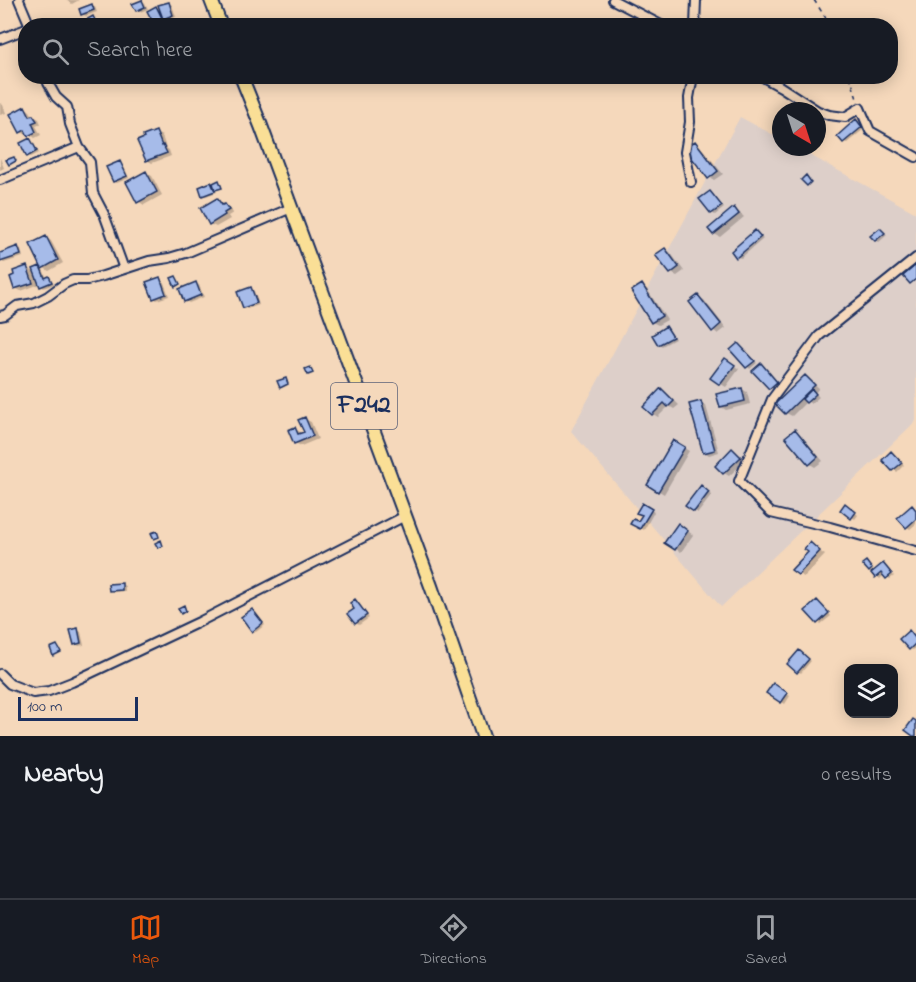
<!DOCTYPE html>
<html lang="en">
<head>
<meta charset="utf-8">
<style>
	body { margin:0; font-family:"Indie Flower",sans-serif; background:#20242c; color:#f1f3f6 }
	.controls { position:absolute; right:18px; bottom:18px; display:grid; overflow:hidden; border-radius:12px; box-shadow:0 3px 15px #0003 }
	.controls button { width:54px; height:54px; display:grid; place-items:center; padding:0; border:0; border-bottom:2px solid #363941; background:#171b24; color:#f1f3f6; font:30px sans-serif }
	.compass { position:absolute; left:772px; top:102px; width:54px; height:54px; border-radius:50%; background:#171b24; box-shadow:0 3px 15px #0003; rotate:141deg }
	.scale { position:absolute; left:18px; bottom:15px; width:120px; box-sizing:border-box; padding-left:6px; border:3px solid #1b2f5e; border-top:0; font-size:16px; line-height:21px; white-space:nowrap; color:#1b2f5e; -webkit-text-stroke:4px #f5d8bb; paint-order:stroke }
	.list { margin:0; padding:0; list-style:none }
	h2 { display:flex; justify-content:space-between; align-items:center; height:78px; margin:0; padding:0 24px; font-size:26px }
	h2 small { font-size:20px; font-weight:400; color:#9ea1a6 }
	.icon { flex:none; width:33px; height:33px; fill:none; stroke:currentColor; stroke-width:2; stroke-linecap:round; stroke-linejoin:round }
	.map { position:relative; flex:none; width:916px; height:736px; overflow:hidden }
	.search { position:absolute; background:#171b24; box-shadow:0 3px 15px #0003; left:18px; right:18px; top:18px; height:66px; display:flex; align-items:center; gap:15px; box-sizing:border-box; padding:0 21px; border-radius:24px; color:#9ea1a6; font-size:22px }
	.sheet { height:162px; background:#171b24 }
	nav { display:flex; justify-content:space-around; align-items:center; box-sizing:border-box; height:84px; border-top:2px solid #363941; background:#171b24; font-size:16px; color:#9ea1a6 }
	nav a { display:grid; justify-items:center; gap:3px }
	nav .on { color:#ea580c }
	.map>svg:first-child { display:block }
	.built { fill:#ddcfc9 }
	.shadow { fill:#0003 }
	.building { fill:#a6bbe9; stroke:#1b2f5e; stroke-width:1.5 }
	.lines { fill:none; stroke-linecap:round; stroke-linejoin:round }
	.street-casing { stroke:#1b2f5e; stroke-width:12 }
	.primary-casing { stroke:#1b2f5e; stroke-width:16 }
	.path { stroke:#1b2f5e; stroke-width:1.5; stroke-dasharray:4.5 4.5; stroke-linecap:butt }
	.street { stroke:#f5d8bb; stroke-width:8 }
	.primary { stroke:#fadf96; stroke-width:12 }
	.labels { text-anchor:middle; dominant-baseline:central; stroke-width:5; stroke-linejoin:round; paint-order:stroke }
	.shield { fill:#f5d8bb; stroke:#5c627a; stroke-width:1.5 }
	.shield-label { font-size:26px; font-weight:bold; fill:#1b2f5e }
</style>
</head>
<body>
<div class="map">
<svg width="916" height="736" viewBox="0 0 916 736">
	<rect width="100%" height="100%" fill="#f5d8bb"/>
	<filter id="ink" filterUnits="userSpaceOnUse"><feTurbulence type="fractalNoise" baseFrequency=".0167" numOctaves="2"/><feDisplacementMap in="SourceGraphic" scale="12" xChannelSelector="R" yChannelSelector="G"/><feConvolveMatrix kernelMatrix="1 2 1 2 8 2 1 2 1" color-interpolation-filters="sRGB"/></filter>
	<g filter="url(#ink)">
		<path class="built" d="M740 117 781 139V147H795L916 213V421L721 607 571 431Z"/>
		<path class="shadow" d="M66 0H79L72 4Z
			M142 1 145 3 148 9 140 12 137 10Z
			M168 3 172 5 176 17 167 20 165 19 157 23 154 21 156 8 162 11Z
			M92 5 95 7 97 12 86 16 83 14Z
			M0 103 3 105 6 113 0 115Z
			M25 107 30 111 33 116 39 119 41 124 36 126 41 135 35 138 29 134 27 135 21 132Z
			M859 123 864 129 847 143 844 142Z
			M156 133 162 136 166 148 169 150 171 156 152 163 147 160Z
			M30 140 33 142 39 153 31 157 28 155Z
			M695 143 700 146 723 174 714 180 709 177Z
			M0 158 4 168 0 170Z
			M120 163 123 165 129 178 117 183 114 181Z
			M146 173 152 176 162 195 144 205 138 201Z
			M219 182 222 188 216 190 217 192 206 196 203 195 211 184 216 187Z
			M710 193 713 194 724 208 715 215 712 213Z
			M217 200 230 208 233 213 228 216 230 219 216 227 210 224Z
			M734 209 739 212 744 217 720 237 714 234 710 229Z
			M880 229 887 235 879 242 876 240Z
			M755 232 763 239 741 258 737 257Z
			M46 237 51 241 63 263 49 271 44 268Z
			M18 248 21 250 23 257 4 263 1 261 0 254Z
			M665 249 670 252 684 271 677 276 671 273 657 255Z
			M27 268 36 273 40 268 43 269 47 279 49 278 52 280 54 284 44 288 40 284 21 291 15 288Z
			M160 278 163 280 169 296 157 300 154 298Z
			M196 284 199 285 204 297 189 303 186 301Z
			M642 286 647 289 667 320 658 325 652 322 633 292Z
			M251 289 254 291 259 305 247 309 244 307Z
			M698 297 704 300 726 328 718 334 713 330Z
			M666 328 669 330 675 339 662 346 659 344Z
			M738 345 757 363 750 369 732 350Z
			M731 363 739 369 726 387 721 384Z
			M764 367 779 384 773 390 770 388Z
			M805 376 810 380 819 388 815 393 819 397 811 404 807 401 792 416 786 413Z
			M742 389 747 392 750 404 726 410 721 407Z
			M662 390 667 393 679 405 674 409 669 406 658 417 653 414Z
			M701 403 706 406 719 452 709 455 704 452Z
			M305 419 311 422 318 439 301 446 295 443V429L300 432 301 434 305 433Z
			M795 431 800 434 823 461 815 467 810 464 787 437Z
			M674 442 689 451 664 494 649 485Z
			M733 450 745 461 729 476 724 473Z
			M891 453 904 465 897 472 884 460Z
			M704 489 712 495 698 513 687 505Z
			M643 505 654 512 644 530 632 523H639L644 515Z
			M849 507 858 515 855 519 852 517Z
			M912 507 916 510V524L910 529 907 527Z
			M684 528 693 535 681 552 666 543Z
			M810 544 825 555 804 577 798 574 810 552Z
			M886 567 894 576 890 579 884 575 880 579 873 573Z
			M121 584 125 586V591L113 592 110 590Z
			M355 601 358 603 369 618 359 625 356 623 349 614 356 609Z
			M821 604 831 616 821 624 818 622Z
			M252 611 256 612 265 625 256 632 253 631Z
			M77 630 81 632 84 645 79 646 76 644Z
			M909 632 916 638V648L913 650 910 649Z
			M802 654 811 661 801 673 798 671Z
			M774 685 790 696 785 704 768 693Z"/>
		<path class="building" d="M142 0 145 7 136 11 132 4Z
			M169 2 173 15 163 19 158 5Z
			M92 4 94 10 81 15 79 9Z
			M156 6 162 18 153 22 147 11Z
			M93 16 98 26H87L84 21Z
			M25 106 30 116 33 115 37 121 32 123 36 132 28 136 25 130 20 133 10 114Z
			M856 119 862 127 843 143 837 136Z
			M156 131 162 146 163 145 167 153 146 161 137 141 144 138 143 136Z
			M30 138 37 151 27 157 20 143Z
			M695 141 718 171 708 179 685 149Z
			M14 157 16 161 9 165 6 160Z
			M120 161 127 176 113 182 106 167Z
			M146 171 157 192 137 203 126 182Z
			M806 175 811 182 807 186 801 180Z
			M219 180 222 188 215 190 213 183Z
			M211 182 215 191 202 196 199 187Z
			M710 191 722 206 711 214 699 199Z
			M217 198 222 205 225 204 229 210 224 213 225 215 209 225 200 208Z
			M734 207 739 214 713 235 708 229Z
			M880 228 885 233 875 241 870 236Z
			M755 230 761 237 736 258 731 251Z
			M46 236 58 260 42 269 30 244Z
			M18 246 21 255 0 262V253Z
			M665 248 679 267 670 274 655 255Z
			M916 265V279L910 284 903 276Z
			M27 266 33 283 14 289 10 277 14 275 13 271Z
			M40 266 45 278 49 276 52 282 40 287 33 269Z
			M176 276 180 284 175 287 171 278Z
			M160 277 166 294 153 299 146 282Z
			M196 282 201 295 184 302 179 289Z
			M642 284 662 316 651 323 631 291Z
			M251 287 257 303 243 308 237 292Z
			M698 295 721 324 712 332 689 302Z
			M666 326 673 337 658 345 652 335Z
			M738 343 755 361 746 368 730 350Z
			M725 358 735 365 720 385 710 378Z
			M761 363 777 382 769 389 752 371Z
			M310 367 313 373 308 375 305 369Z
			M805 375 815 385 785 414 775 404Z
			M286 378 288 384 280 388 277 381Z
			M661 388 674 401 668 407 664 403 652 415 643 407Z
			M742 388 745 401 720 407 716 394Z
			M812 389 816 394 806 403 802 399Z
			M701 401 715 450 703 453 689 404Z
			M305 417 313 436 294 444 288 430 295 427 298 434 304 432 298 420Z
			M795 429 818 457 809 465 785 437Z
			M673 440 685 447 658 492 647 485Z
			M732 448 741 457 723 474 715 466Z
			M891 451 902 463 892 471 882 460Z
			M701 485 709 492 694 512 685 506Z
			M642 503 652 509 640 529 630 524 633 519 638 521 642 515 636 513Z
			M845 503 856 512 851 519 840 510Z
			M912 505 916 510V519L906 528 897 518Z
			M678 523 688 531 675 550 664 543Z
			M157 531 159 537 154 539 151 533Z
			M161 540 163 546 158 548 155 543Z
			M810 542 820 551 798 575 791 570 808 552 804 549Z
			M866 561 872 569 869 572 862 564Z
			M883 563 892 574 886 579 881 573 875 578 871 573Z
			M122 583V590L109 591 108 584Z
			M355 599 367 615 355 624 347 614 354 609 350 603Z
			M817 600 829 613 817 624 805 611Z
			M184 605 186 611 181 614 178 608Z
			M252 609 263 623 252 632 241 617Z
			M78 628 81 643 74 645 70 630Z
			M909 630 916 639V643L909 650 899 639Z
			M57 645 61 652 53 656 50 648Z
			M799 650 809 659 797 673 787 664Z
			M773 683 788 693 781 703 766 693Z
			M913 719 916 721V736H913L905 730Z"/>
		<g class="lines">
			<defs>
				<path id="street" d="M19 0 30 26
					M613 0 663 26
					M695 26 696 0
					M0 39 26 29
					M47 76 48 83 56 97 67 107 70 124 79 147 90 162 93 193 104 214 124 269
					M761 76 781 87 818 111 829 115 845 117 860 108 870 131 916 157
					M0 180 79 147
					M691 182 685 152 690 122 689 98 693 76
					M916 258 819 336 772 399 739 481 771 513 830 527 916 551
					M0 316 5 315 17 306 34 303 48 296 64 284 73 280H87L103 276 149 261 169 258 186 253 291 208
					M0 674 10 684 33 693 49 691 72 682 199 622 405 516"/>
				<path id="primary" d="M211 0 221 26
					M241 76 261 126 431 586 483 736"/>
			</defs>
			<use href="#street" class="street-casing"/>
			<use href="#primary" class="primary-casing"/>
			<path class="path" d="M814 0 831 26
				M850 76 858 102"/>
			<use href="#street" class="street"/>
			<use href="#primary" class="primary"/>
		</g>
	</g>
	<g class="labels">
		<rect class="shield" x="331" y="383" width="66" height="46" rx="4.5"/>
		<g class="shield-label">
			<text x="364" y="406">F242</text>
		</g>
	</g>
</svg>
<div class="controls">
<button><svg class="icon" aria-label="layers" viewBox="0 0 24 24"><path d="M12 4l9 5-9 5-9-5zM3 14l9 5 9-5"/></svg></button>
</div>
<svg class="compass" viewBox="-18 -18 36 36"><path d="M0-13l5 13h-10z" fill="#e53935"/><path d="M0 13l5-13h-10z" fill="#9ea1a6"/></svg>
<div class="scale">100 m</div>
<div class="search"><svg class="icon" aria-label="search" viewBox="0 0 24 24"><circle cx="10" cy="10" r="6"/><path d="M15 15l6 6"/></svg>Search here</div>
</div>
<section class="sheet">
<h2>Nearby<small>0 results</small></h2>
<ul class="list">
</ul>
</section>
<nav>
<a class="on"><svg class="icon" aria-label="map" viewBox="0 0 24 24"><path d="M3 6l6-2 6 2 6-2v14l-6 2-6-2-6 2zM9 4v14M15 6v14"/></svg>Map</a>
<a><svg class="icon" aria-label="directions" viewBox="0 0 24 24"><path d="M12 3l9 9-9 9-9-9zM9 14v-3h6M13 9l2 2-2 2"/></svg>Directions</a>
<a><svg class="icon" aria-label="saved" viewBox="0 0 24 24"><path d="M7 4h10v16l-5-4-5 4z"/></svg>Saved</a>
</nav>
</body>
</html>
